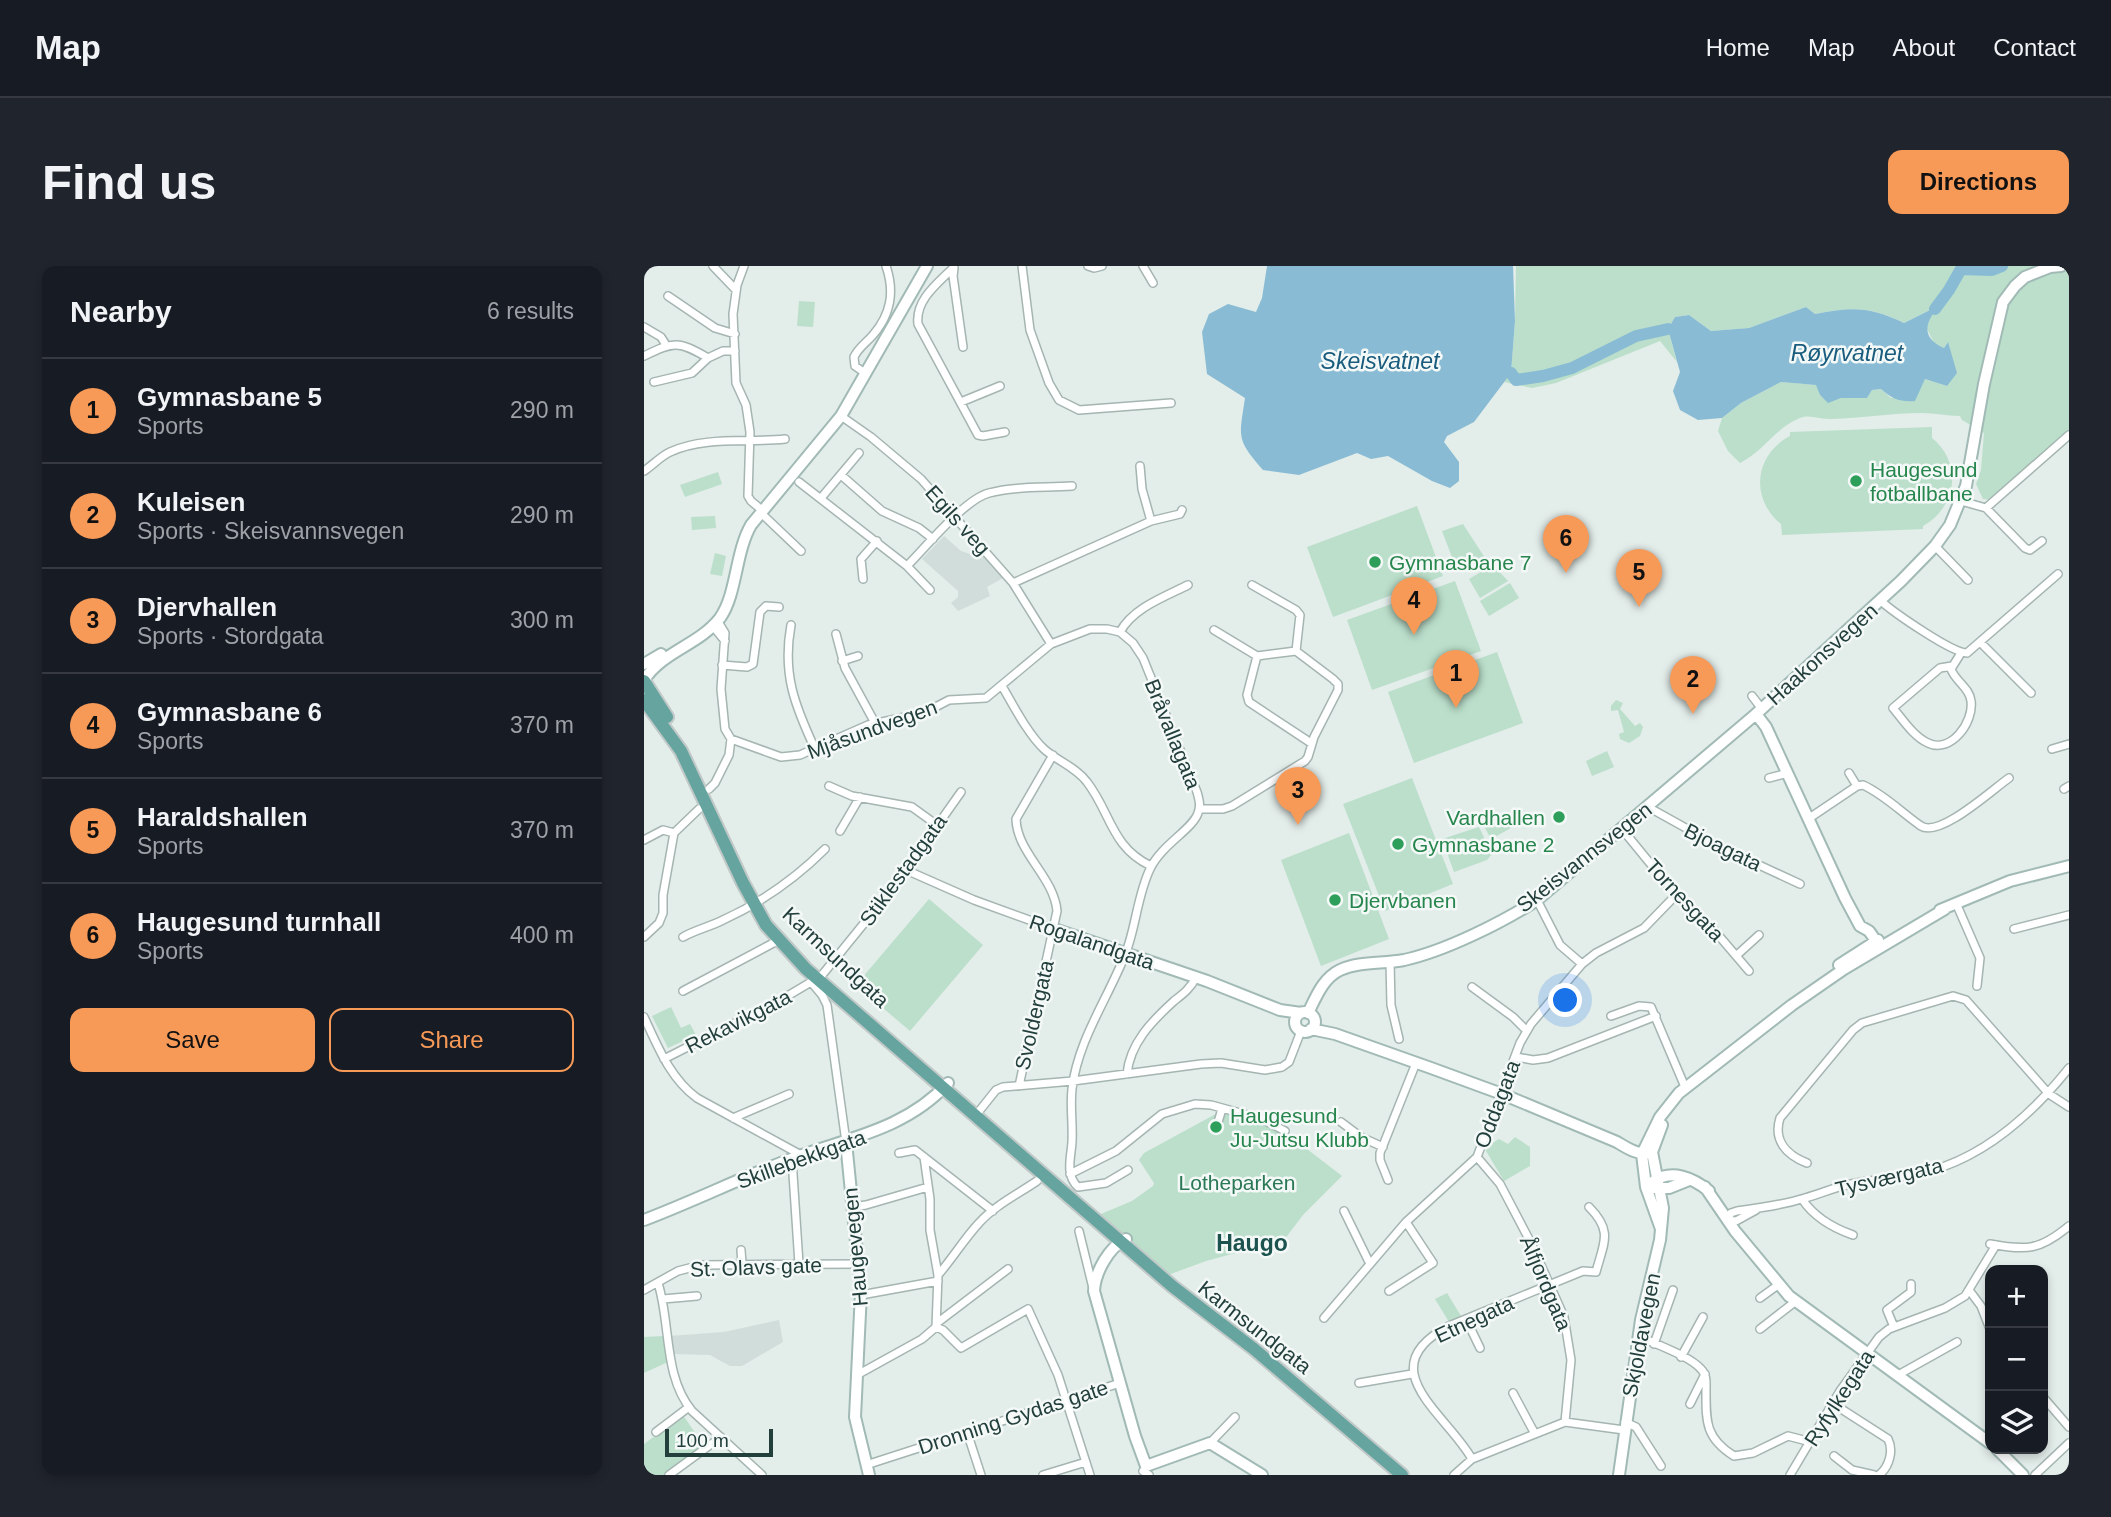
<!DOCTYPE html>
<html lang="en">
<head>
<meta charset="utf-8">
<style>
	body { margin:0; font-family:Helvetica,sans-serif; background:#20242c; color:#f1f3f6 }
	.controls { position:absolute; right:21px; bottom:21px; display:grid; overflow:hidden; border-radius:14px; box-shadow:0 4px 10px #0003 }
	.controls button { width:63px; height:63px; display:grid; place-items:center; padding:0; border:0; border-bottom:2px solid #363941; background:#171b24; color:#f1f3f6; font:35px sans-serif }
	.scale { position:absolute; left:21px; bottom:18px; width:108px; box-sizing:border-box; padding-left:7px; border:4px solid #223f3c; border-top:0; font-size:19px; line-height:24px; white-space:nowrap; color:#223f3c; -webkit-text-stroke:5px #f4f9f8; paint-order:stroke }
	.you { position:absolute; left:922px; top:735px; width:24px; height:24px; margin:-18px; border:5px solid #fff; border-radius:50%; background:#1a73e8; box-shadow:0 0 0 10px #1a73e833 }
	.badge { display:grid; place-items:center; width:46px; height:46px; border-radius:50%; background:#f79957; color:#111; font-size:23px; font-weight:700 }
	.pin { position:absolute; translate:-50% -58px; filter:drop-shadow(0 2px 4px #0008) }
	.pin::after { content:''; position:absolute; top:37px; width:24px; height:21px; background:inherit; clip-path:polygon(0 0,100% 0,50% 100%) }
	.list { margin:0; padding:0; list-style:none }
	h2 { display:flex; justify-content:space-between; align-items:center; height:91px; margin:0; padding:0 28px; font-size:30px }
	h2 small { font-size:23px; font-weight:400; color:#9ea1a6 }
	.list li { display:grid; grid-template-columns:46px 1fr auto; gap:21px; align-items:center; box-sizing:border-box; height:105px; padding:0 28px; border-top:2px solid #363941 }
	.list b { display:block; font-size:26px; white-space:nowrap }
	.list p { margin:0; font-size:23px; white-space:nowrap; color:#9ea1a6 }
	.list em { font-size:23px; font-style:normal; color:#9ea1a6 }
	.actions { display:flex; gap:14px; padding:21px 28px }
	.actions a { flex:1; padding:16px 0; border:2px solid #f79957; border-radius:14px; text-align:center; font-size:24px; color:#f79957 }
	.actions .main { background:#f79957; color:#111 }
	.icon { flex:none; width:38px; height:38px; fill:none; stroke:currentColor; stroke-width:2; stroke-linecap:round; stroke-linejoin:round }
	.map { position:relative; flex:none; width:1425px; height:1209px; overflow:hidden; border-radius:14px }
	header { display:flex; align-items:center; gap:42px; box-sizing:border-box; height:98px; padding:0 35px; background:#171b24; border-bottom:2px solid #363941 }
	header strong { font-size:33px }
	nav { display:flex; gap:38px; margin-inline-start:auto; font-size:24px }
	.intro { display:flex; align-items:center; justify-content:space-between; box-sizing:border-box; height:168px; padding:0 42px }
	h1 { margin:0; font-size:49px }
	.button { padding:18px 32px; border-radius:14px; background:#f79957; color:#111; font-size:24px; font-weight:700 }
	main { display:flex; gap:42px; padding:0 42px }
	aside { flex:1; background:#171b24; border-radius:14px; box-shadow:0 4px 10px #0003 }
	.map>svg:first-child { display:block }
	.built { fill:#d1ddda }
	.green { fill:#bbdfcb }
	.water { fill:#89bcd4 }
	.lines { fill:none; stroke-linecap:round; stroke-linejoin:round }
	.river { stroke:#89bcd4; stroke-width:12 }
	.street-casing { stroke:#a5b5b2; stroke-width:10 }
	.secondary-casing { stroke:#a1bab5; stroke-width:14 }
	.primary-casing { stroke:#c1c9c8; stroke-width:16 }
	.street { stroke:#fff; stroke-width:7 }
	.secondary { stroke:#fff; stroke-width:10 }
	.primary { stroke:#66a49f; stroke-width:12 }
	.leisure-dot { fill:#2e9e5b; stroke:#f4f9f8; stroke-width:2.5 }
	.labels { text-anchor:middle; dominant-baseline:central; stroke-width:5; stroke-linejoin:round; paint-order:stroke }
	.leisure-label { font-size:21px; fill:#27864d; stroke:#f4f9f8; text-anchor:start }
	.street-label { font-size:21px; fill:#223f3c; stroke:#f4f9f8 }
	.park-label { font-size:21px; fill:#2a7855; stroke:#f4f9f8 }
	.water-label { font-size:23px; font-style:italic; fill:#195c7e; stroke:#f4f9f8 }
	.neighbourhood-label { font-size:23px; font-weight:bold; fill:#1d534f; stroke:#f4f9f8 }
</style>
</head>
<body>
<header>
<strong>Map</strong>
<nav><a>Home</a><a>Map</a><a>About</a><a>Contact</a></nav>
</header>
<div class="intro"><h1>Find us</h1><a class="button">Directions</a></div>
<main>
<aside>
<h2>Nearby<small>6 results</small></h2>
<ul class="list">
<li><span class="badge">1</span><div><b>Gymnasbane 5</b><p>Sports</p></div><em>290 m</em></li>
<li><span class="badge">2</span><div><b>Kuleisen</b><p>Sports · Skeisvannsvegen</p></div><em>290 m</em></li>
<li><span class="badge">3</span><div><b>Djervhallen</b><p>Sports · Stordgata</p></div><em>300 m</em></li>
<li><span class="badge">4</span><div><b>Gymnasbane 6</b><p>Sports</p></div><em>370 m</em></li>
<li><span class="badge">5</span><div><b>Haraldshallen</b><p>Sports</p></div><em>370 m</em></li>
<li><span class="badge">6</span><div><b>Haugesund turnhall</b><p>Sports</p></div><em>400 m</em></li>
</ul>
<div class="actions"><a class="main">Save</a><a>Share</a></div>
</aside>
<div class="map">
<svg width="1425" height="1209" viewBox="0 0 1425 1209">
	<rect width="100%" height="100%" fill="#e3edea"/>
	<path class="built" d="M300 270 317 285 326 288 333 283 359 312 343 321 346 330 314 345 307 337 314 331V325L278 293Z
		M135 1054 139 1076 98 1100H86L66 1089 29 1088 25 1070 80 1066Z"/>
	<path class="green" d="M872 0H1425V168L1348 234 1339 233 1332 218 1337 204 1340 167 1318 154 1316 150C1303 150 1291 147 1278 147 1248 147 1217 152 1187 153 1175 154 1167 148 1156 152 1132 161 1119 186 1096 197L1084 185 1074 165 1078 152 1097 137 1137 116 1173 119 1176 129 1184 136 1197 132H1223L1228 124 1237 123 1247 132 1273 127 1281 113 1303 120V77L1300 82 1290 77 1282 61 1290 42 1260 57C1226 40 1207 41 1171 48L1162 41 1105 62 1067 65 1045 49 1031 51 1024 63 1033 96 1016 75 912 117 888 122 860 116 867 107 871 55Z
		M155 35 171 36 169 61 153 60Z
		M1288 161V172C1319 197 1313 241 1279 260V263L1138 269 1137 258C1106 233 1110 189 1146 170V166Z
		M74 206 78 218 41 231 36 219Z
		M773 240 799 310 689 351 663 281Z
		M71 250 72 262 48 264 47 251Z
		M819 258 841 292 813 304 798 265Z
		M71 287 82 290 78 310 66 308Z
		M849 299 864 315 836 332 825 313Z
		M811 315 837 385 728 424 703 354Z
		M866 317 875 332 845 350 836 335Z
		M853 386 879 457 770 497 744 426Z
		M972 434 979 437 976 443 991 460 996 457 999 461 996 470 985 477 976 473 975 468 980 466 974 444 967 445V440Z
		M963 485 970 501 948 510 942 495Z
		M768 512 809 618 741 645 699 538Z
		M860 549 867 562 847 573 840 560Z
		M835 561 848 588 843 594 810 606 798 573Z
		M705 567 745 673 677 700 637 594Z
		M285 633 339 679 266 765 212 719Z
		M27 741 37 762 46 758 52 769 24 782 8 750Z
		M579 844H586L641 866 698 910 659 949 640 974 562 995 524 1009 457 948 488 935 509 920 510 917 495 894 500 887Z
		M871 871 886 881V900L860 915 842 885 845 879 855 873 864 878Z
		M803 1027 817 1050 805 1056 791 1033Z
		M19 1070 26 1095 0 1107V1071Z
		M39 1149 60 1180 19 1209H0V1178Z"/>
	<path class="water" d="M623 0H869L871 55 867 107 830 156 803 170 800 176 815 196V215L806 222 788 215 744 190 727 193 713 187 655 209 619 204C592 173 595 172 601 132L563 108 558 66 565 48 584 38 612 46 618 32Z
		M1162 41 1171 48C1208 41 1225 40 1260 57L1290 42 1292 44C1279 60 1280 73 1300 82L1304 76 1313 107 1303 120 1281 113 1271 135C1256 136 1248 133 1237 123L1228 124 1223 132H1197L1184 137 1176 129 1172 119 1137 116 1097 137 1078 152 1054 154 1036 144 1029 125 1036 106 1024 63 1031 51 1045 49 1067 65 1105 62Z"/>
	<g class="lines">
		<path class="river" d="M1291 43 1305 24 1317 3 1348 4 1358 0
			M867 107 872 114 899 110 928 102 992 70 1024 63"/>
		<defs>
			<path id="street" d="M69 0 92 24
				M100 0 93 19 89 48 92 117 102 139 106 166 104 230 107 235 119 245
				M378 0 386 64 405 117 415 134 435 144 527 137
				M444 0 450 2 458 0
				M499 0 509 17
				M309 2C294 17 271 34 274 58L334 169 339 170 361 166
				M310 2 309 10 319 81
				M24 30 71 62 91 68
				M0 61 17 71 22 79
				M0 90C30 75 35 75 64 92L79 85H91
				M221 107 211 100 210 91C214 82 222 77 229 69 247 48 251 26 242 0
				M10 116 48 107 64 92
				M317 136 356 120
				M197 150 227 171 277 213 369 317 407 378
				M496 200 498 223 507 255
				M0 205C9 199 17 190 26 186 61 170 104 177 141 173
				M197 209 238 245 275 262 289 273
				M155 216 263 300 286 324
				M177 232 215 187
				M1317 235 1342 242 1425 169
				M1342 242 1381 282 1386 284 1398 275
				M117 247 157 285
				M1291 280 1324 314
				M263 300C282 281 321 233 345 227 371 220 401 222 428 220
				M219 313 217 293 233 275
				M369 317 507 255 536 248 538 244
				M1237 335C1249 346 1308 387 1323 387L1414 308
				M68 359 81 375
				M147 359C138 408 151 440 171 483
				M570 364 613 390 652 385
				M476 366C489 342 520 331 544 319
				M192 368 201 402 231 457
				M1336 376 1387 427
				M613 390 603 429 605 436 667 477
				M198 395 214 390
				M78 399 103 401 109 398 116 346 122 340 135 341
				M1308 400 1296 402 1249 442C1259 454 1270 471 1284 477 1307 488 1330 456 1327 435 1326 422 1311 415 1307 403L1317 387
				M358 420C369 439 384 468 400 483 413 495 432 501 443 516 467 547 467 581 507 600
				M1108 430 1118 443
				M87 473 137 491 156 489 224 459 280 447 305 434 342 432 407 378 446 363H463L476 366 489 377 499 392 553 526C555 533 557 540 554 547 549 563 517 579 506 603 493 630 492 662 481 689 463 734 434 774 428 823 426 840 429 858 428 876 427 892 421 909 434 921L462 917 484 904
				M1408 483 1425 478
				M1205 507 1213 520
				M1125 512 1144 507
				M185 520 208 530 268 541 293 559
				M65 523 71 517 85 489 87 473 81 463 77 423 81 367 73 354
				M1420 523 1425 520
				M1004 541 1076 581 1156 618
				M555 543H579L588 540 661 495 664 491 670 471 694 424V418L689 413 652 385 656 349 652 344 608 319
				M1164 553 1213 520 1219 519C1241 529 1258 547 1277 560 1296 572 1349 523 1365 512
				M978 563 1032 629 1070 664 1105 705
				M196 565 216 531
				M30 567 55 543
				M0 574 19 564 30 567
				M262 604 330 634 410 663
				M893 634 916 679 938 698
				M1312 637 1336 692 1333 720
				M1370 663 1425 649
				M0 671 15 657 19 647V629L30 567
				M39 671C51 664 65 661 79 654 116 637 152 612 181 583
				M1093 689 1115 669
				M746 696 747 739 755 773
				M174 714 252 618 317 526
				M828 721 869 751 882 764
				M39 725 135 674
				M967 750 995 740 1007 741 1041 821
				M0 751C14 781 26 812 53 832L157 889
				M872 791 889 794 904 792 1012 750
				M20 793 140 732 167 716 178 729 183 739 202 876
				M483 808C486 777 508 755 530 735 539 728 547 722 552 711
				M375 820 413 645C410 611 373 587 372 553L409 489
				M336 844 352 824 359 821 429 815 557 798 577 797 621 804 638 801 645 796 657 765
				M89 852 145 828
				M574 856 578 843
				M697 856 717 871 739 881
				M255 887 271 884 349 945
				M280 891 286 933V964L294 1009 292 1061
				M833 891 856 918 888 979 920 1051 927 1094 921 1156
				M148 893 155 998
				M1163 897C1142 889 1129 874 1136 852L1209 764 1218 757 1309 730 1322 734 1405 828 1425 841
				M426 908 472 885 518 848 551 838 567 839 618 853 641 865
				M744 914 736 894V887L772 797
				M1158 933C1170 951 1189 962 1209 969
				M208 941 222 939 284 921
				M700 945 726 998
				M1083 954 1087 947 1093 945C1116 942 1139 939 1161 932 1176 928 1191 921 1207 918 1233 913 1260 912 1286 905 1343 889 1389 847 1425 802
				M1083 954 1092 955 1112 944
				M435 965 449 1022
				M1346 978C1383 985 1396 984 1425 960
				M97 984 98 998
				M294 1009C309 992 320 973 335 957 350 940 374 928 393 915
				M14 1017C27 1058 19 1110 48 1145L118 1209
				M0 1024 34 1005 57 999 214 998
				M1325 1024 1337 1040 1346 1063
				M745 1025 789 997 762 956
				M217 1029 294 1015
				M1116 1032 1134 1019
				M19 1033 53 1030
				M680 1052 762 956 833 891 876 777 887 758 938 698 952 687 1000 662 1032 629
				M822 1053 836 1082
				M293 1057 364 1003
				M1250 1061 1243 1044 1267 1026V1018
				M1116 1063 1152 1035
				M994 1070C1011 1078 1046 1090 1057 1103 1063 1109 1062 1117 1062 1124 1062 1155 1061 1172 1090 1190L1109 1187 1144 1170 1167 1176
				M1010 1078 1029 1024
				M1037 1091 1059 1051
				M213 1109 278 1073 292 1061 299 1064 317 1082 384 1043 414 1109 446 1209
				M1254 1109 1313 1076
				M715 1117 768 1108
				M869 1127 891 1168
				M1399 1131 1425 1161
				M1188 1137 1244 1173C1250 1185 1245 1201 1235 1209
				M1046 1138 1061 1108
				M981 1156 992 1161 1017 1200
				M12 1166 45 1141
				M323 1166 337 1209
				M566 1177 591 1151
				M1190 1190 1208 1204 1230 1209
				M828 1193C803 1148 724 1102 805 1060L939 1005 952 1006C960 976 969 965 945 941
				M222 1199 476 1117
				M499 1205 505 1209
				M25 1209 77 1171
				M399 1209 442 1196
				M810 1209 828 1193 921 1156 980 1164
				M1146 1209 1196 1125 1235 1071 1245 1063 1301 1042 1321 1030 1352 979
				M1391 1209 1425 1177"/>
			<path id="secondary" d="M0 398 17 388
				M0 414C19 385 55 379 76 352 93 328 91 287 107 259L197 150 283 0
				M1296 644 1366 615 1425 600
				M410 663 563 715 636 744 657 747
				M1231 684 1232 675 1225 665 1216 660 1201 632 1122 461 1112 448 1257 315 1291 280 1306 259 1322 220 1340 118 1359 36 1371 20 1381 11 1406 1 1417 0
				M1195 699 1234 674
				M651 756a10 10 0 1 1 20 0a10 10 0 1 1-20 0Z
				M664 747C672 731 679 712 696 704 715 695 739 698 760 694 801 685 857 657 893 634L1112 448
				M667 763 691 768 787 802 858 828 973 876C983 882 993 889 1005 887
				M202 876 217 1026 211 1151 225 1209
				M1010 915C1028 903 1049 912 1065 925
				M1061 921 1091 965 1145 1030 1346 1177
				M1008 922H1025L1045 914
				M0 954C53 934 104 908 158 889 211 871 265 860 304 817
				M1017 963 1002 921 998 888 1016 851 1035 827 1148 739 1200 703 1301 643
				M482 973C465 981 451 1006 450 1025L491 1170 502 1200
				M1353 1183 1379 1209
				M502 1200 566 1177 618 1209
				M975 1209 997 1054 1016 974 1019 942 1008 886 1018 859"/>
			<path id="primary" d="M0 415 23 451
				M0 434 37 485 99 617 122 659 162 703 528 1020 610 1083 758 1209"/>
		</defs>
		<use href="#street" class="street-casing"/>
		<use href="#secondary" class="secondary-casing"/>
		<use href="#primary" class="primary-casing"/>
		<use href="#street" class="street"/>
		<use href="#secondary" class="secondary"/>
		<use href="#primary" class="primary"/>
	</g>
	<g class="leisure-dot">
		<circle cx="1212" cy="215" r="7"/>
		<circle cx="731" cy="296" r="7"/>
		<circle cx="915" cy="551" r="7"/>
		<circle cx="754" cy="578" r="7"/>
		<circle cx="691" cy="634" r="7"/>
		<circle cx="572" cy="861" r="7"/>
	</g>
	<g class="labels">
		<g class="leisure-label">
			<text x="1226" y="203">Haugesund<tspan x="1226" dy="24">fotballbane</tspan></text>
			<text x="745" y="296">Gymnasbane 7</text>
			<text x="901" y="551" text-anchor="end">Vardhallen</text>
			<text x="768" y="578">Gymnasbane 2</text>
			<text x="705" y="634">Djervbanen</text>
			<text x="586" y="849">Haugesund<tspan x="586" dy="24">Ju-Jutsu Klubb</tspan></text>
		</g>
		<g class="street-label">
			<text transform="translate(314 254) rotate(48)">Egils veg</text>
			<text transform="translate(1178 388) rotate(-42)">Haakonsvegen</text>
			<text transform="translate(228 463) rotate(-20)">Mjåsundvegen</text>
			<text transform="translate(529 468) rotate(68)">Bråvallagata</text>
			<text transform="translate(1079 581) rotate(26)">Bjoagata</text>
			<text transform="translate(940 591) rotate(-38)">Skeisvannsvegen</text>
			<text transform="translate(259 604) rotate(-54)">Stiklestadgata</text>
			<text transform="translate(1041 634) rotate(47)">Tornesgata</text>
			<text transform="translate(448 676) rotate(19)">Rogalandgata</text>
			<text transform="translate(192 691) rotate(43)">Karmsundgata</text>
			<text transform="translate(390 749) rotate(-77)">Svoldergata</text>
			<text transform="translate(94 755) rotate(-27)">Rekavikgata</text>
			<text transform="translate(853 838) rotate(-69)">Oddagata</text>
			<text transform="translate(157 893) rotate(-20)">Skillebekkgata</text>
			<text transform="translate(1245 911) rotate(-13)">Tysværgata</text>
			<text transform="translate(211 981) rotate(-95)">Haugevegen</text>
			<text transform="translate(112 1001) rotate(-2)">St. Olavs gate</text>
			<text transform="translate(902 1017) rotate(67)">Ålfjordgata</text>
			<text transform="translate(830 1053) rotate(-25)">Etnegata</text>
			<text transform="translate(611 1061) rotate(38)">Karmsundgata</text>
			<text transform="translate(997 1069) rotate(-79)">Skjoldavegen</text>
			<text transform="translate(1195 1132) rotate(-57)">Ryfylkegata</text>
			<text transform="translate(369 1151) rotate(-18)">Dronning Gydas gate</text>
		</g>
		<g class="park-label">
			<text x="593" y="916">Lotheparken</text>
		</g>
		<g class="water-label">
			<text x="1203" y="87">Røyrvatnet</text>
			<text x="736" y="95">Skeisvatnet</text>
		</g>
		<g class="neighbourhood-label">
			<text x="608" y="977">Haugo</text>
		</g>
	</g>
</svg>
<div class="controls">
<button>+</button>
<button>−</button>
<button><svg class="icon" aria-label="layers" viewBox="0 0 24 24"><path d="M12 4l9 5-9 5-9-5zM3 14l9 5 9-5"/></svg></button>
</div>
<div class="scale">100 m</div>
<div class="you"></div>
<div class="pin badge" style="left:812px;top:442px">1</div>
<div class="pin badge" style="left:1049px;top:448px">2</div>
<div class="pin badge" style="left:654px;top:559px">3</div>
<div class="pin badge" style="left:770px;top:369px">4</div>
<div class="pin badge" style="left:995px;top:341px">5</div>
<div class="pin badge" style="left:922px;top:307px">6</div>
</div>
</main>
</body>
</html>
